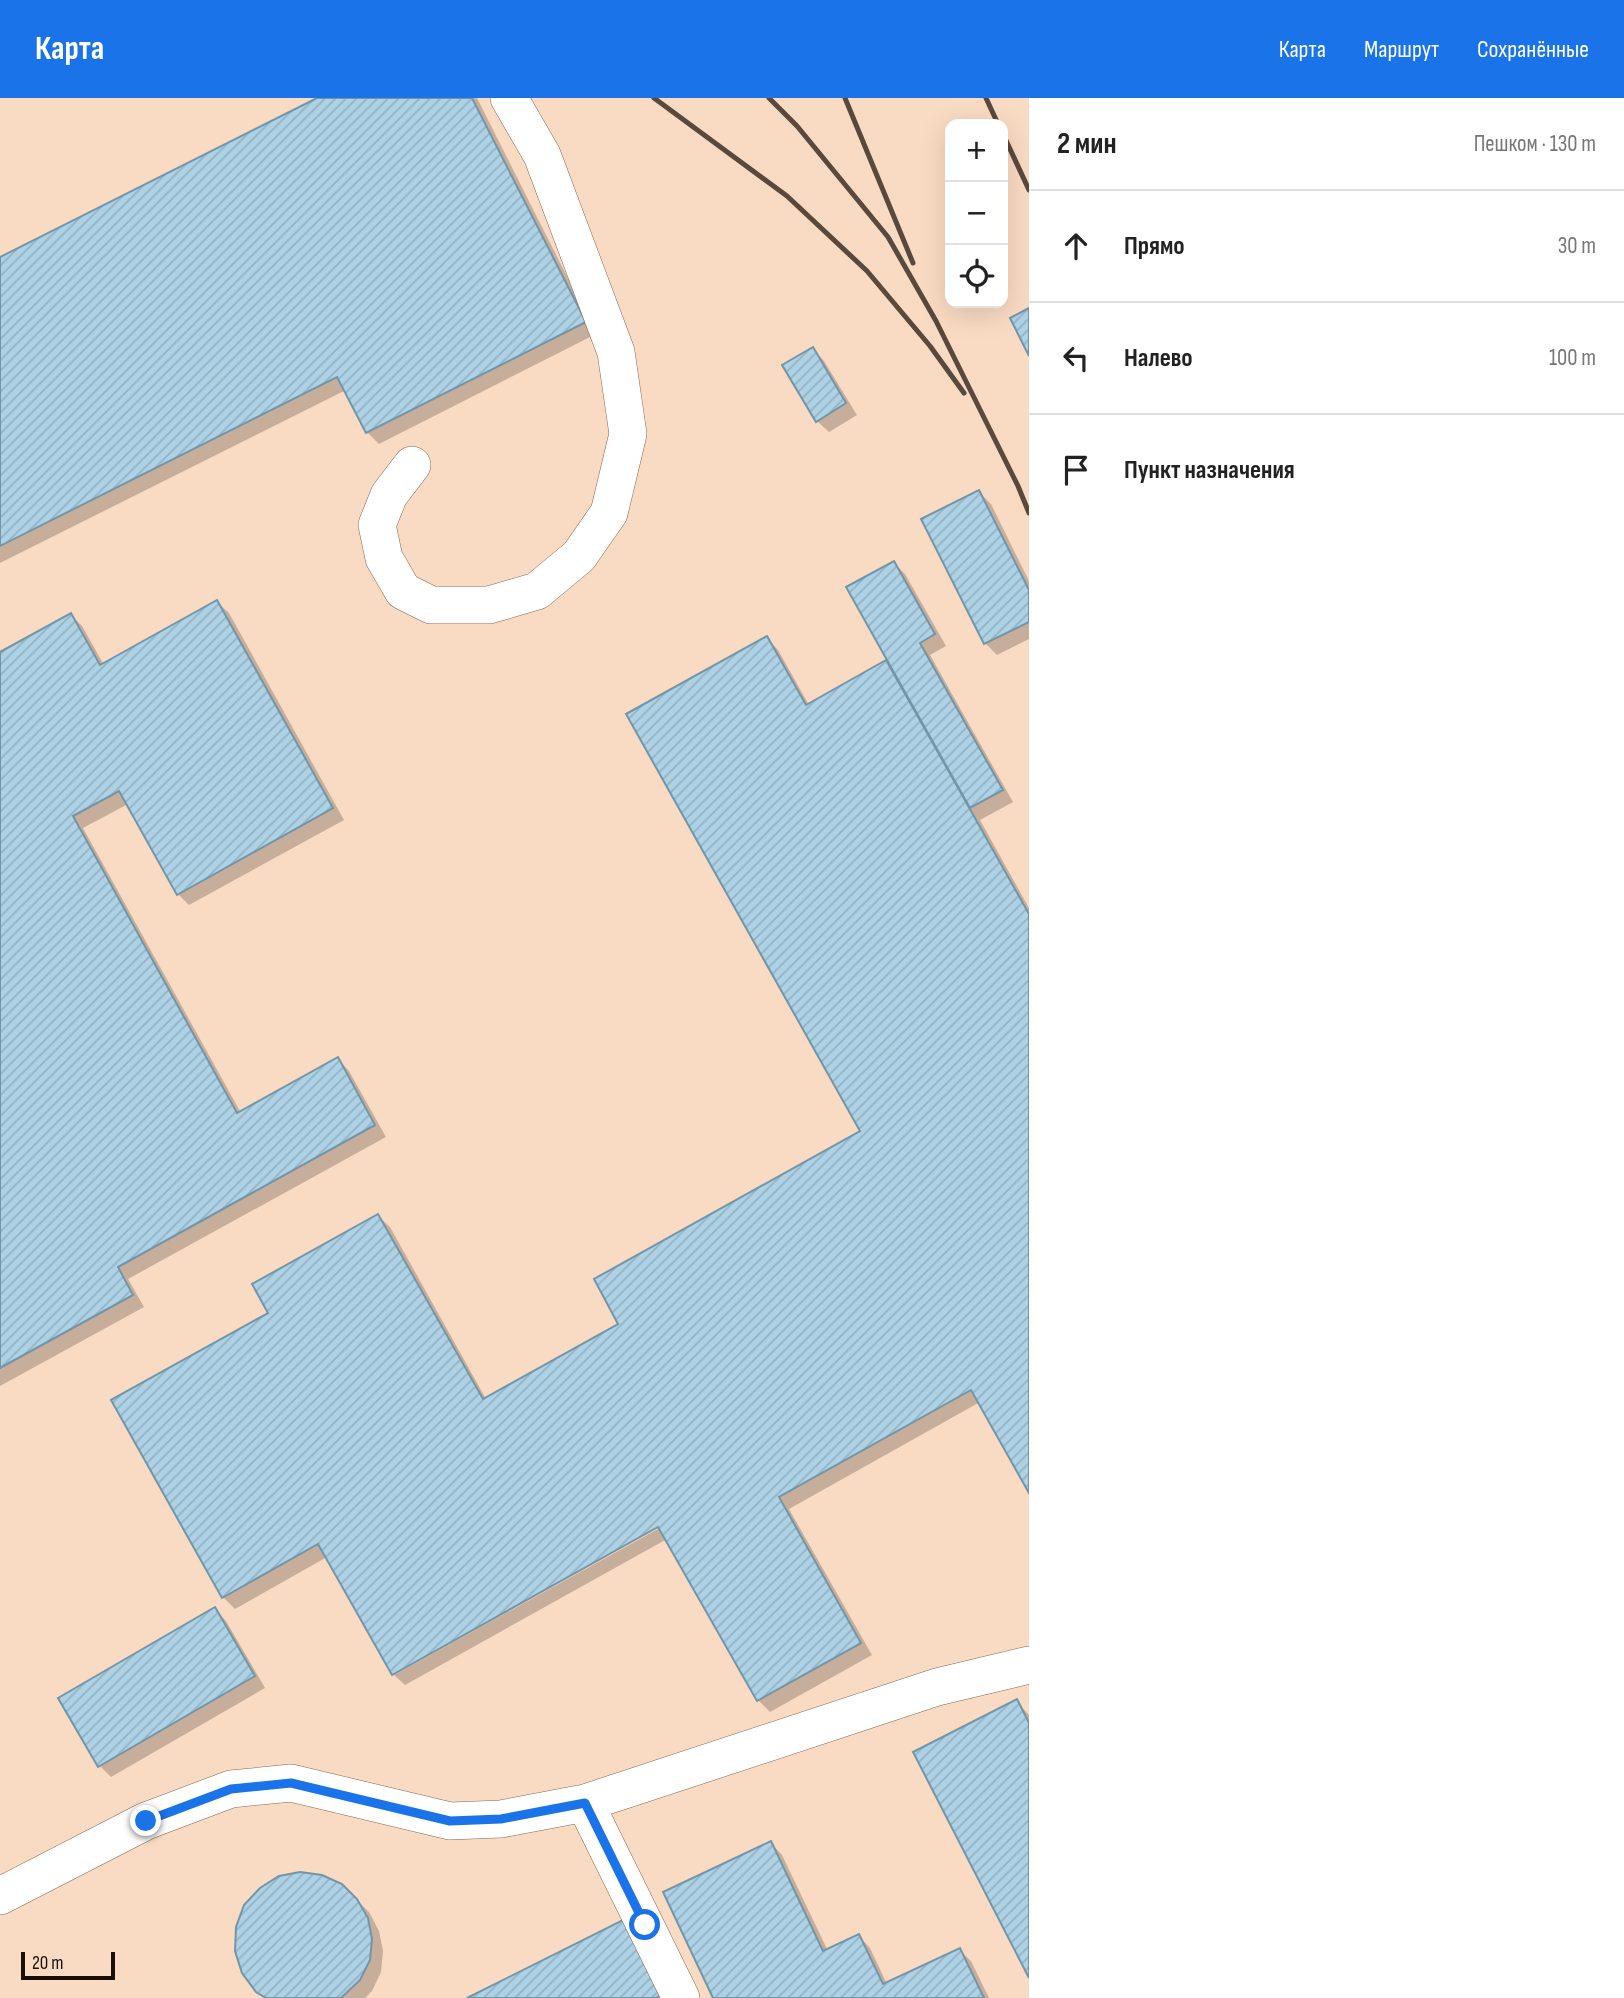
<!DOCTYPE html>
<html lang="ru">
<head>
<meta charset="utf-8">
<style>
	body { margin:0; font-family:"Sofia Sans Condensed",sans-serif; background:#f6f6f6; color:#222 }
	.controls { position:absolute; right:21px; top:21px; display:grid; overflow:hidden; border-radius:14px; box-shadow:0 7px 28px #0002 }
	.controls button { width:63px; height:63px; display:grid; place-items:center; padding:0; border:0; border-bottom:2px solid #e0e0e0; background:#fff; color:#222; font:35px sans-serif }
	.scale { position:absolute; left:21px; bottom:18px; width:94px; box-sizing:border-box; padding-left:7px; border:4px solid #1a1008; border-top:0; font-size:19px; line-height:24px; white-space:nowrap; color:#1a1008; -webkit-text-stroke:5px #f9dac2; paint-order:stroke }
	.stop { position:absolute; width:21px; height:21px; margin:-16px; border:5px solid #1a73e8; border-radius:50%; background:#fff }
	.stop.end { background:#1a73e8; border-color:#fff; box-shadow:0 2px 7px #0008 }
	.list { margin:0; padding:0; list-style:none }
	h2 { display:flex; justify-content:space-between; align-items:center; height:91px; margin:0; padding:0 28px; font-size:30px }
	h2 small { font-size:23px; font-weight:400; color:#767676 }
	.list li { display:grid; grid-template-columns:46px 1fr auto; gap:21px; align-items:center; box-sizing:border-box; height:112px; padding:0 28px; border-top:2px solid #e0e0e0 }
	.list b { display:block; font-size:26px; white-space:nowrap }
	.list em { font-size:23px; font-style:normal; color:#767676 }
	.icon { flex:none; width:38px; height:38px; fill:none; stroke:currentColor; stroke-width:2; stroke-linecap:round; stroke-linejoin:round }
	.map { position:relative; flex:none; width:1029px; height:1900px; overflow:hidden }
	header { display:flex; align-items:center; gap:42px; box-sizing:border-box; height:98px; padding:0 35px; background:#1a73e8; color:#fff }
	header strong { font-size:33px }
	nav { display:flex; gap:38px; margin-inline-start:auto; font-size:24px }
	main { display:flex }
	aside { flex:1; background:#fff }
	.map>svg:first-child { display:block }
	.shadow { fill:#0003 }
	.building { fill:url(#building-hatch); stroke:#7295a7; stroke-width:2 }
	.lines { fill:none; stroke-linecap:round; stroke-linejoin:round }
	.minor-casing { stroke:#856954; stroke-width:38 }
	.minor { stroke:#fff; stroke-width:37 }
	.rail { stroke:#59493c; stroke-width:5 }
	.route { stroke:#1a73e8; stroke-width:9 }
</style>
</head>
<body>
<header>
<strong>Карта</strong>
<nav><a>Карта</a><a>Маршрут</a><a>Сохранённые</a></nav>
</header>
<main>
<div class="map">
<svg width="1029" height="1900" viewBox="0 0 1029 1900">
	<defs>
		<pattern id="building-hatch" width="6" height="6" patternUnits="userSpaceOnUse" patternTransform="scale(1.75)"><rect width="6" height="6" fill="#add1e5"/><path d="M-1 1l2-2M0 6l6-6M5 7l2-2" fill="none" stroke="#94b2c3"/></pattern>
	</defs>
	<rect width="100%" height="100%" fill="#f9dac2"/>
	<path class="shadow" d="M321 0H477L596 236 379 346 367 334 346 292 0 465V161Z
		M813 251 824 263 857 317 829 334 817 323Z
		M979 394 991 406 1029 483V541L997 557 985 545Z
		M894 465 905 476 946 548 930 557 1013 704 980 722 1029 810V1392L980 1304 789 1411 872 1557 770 1614 758 1602 667 1441 405 1587 394 1577 667 1426 665 1423 394 1574V1577L327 1459 235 1511 223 1499 271 1216 378 1118 390 1129 486 1301 620 1226 862 1034 767 540 778 552 809 607 889 562Z
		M217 504 229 515 344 722 189 807 178 796 128 706 83 730 241 1015 338 961 349 973 386 1039 128 1181 144 1209 0 1288V556L71 517 82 528 104 567Z
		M215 1511 226 1523 265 1590 111 1679 99 1667Z
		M1016 1603 1029 1617V1876Z
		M771 1745 782 1757 828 1853 859 1838 870 1850 887 1886 959 1852 971 1863 989 1900H715Z
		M341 1787 369 1814 379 1833 383 1853 381 1874 372 1893 365 1900H265L258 1893Z"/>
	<path class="building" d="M317 0H472L586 224 366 335 337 279 0 448V159Z
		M1029 210V258L1010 220Z
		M813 249 846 305 816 324 782 267Z
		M979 392 1029 492V524L984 546 921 421Z
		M894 463 935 536 920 545 1003 692 970 710 846 489Z
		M217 502 333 710 177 797 119 693 73 718 237 1015 338 959 375 1027 118 1169 133 1197 0 1270V554L71 515 100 567Z
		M767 538 806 607 886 562 1029 816V1395L971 1292 779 1399 861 1545 757 1603 658 1429 392 1577 318 1446 222 1500 111 1302 268 1215 252 1186 378 1116 483 1301 618 1226 594 1181 860 1033 626 616Z
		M215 1509 255 1578 98 1669 58 1600Z
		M1017 1601 1029 1625V1880L913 1654Z
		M771 1743 823 1853 859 1836 883 1886 960 1850 984 1900H713L663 1794Z
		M300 1774 322 1777 342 1786 357 1801 368 1820 372 1841 370 1862 360 1882 341 1900H266L256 1894 242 1875 235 1853 236 1829 244 1807 260 1790 279 1778Z
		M623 1822 662 1897 656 1900H467Z"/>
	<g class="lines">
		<defs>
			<path id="minor" d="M412 367 389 397 377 427 384 460 403 493 431 507H489L537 493 579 458 609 415 628 336 616 254 542 57 509 0
				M585 1705 681 1900
				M0 1798 146 1723 231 1691 291 1685 450 1723 501 1721 585 1705 937 1589 1029 1567"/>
		</defs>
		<use href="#minor" class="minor-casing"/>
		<use href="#minor" class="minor"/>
		<path class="rail" d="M654 0 787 98 867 173 930 248 964 295
			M769 0 797 28 888 139 936 223 1018 388 1029 415
			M845 0 913 165
			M986 0 998 26
			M1003 36 1029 92"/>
	</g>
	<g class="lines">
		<path class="route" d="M146 1723 231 1691 291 1685 450 1723 501 1721 585 1705 645 1827"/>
	</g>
</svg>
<div class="controls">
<button>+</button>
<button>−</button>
<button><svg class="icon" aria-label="locate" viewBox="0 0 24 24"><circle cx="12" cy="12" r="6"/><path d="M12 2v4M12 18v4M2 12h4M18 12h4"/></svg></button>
</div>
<div class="scale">20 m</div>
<div class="stop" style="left:645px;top:1827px"></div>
<div class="stop end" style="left:146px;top:1723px"></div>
</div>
<aside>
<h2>2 мин<small>Пешком · 130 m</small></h2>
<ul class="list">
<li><svg class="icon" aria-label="ahead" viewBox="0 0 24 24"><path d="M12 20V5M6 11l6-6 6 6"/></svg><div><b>Прямо</b></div><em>30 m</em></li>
<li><svg class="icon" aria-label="left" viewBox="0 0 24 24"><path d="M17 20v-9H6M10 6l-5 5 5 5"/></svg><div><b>Налево</b></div><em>100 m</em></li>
<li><svg class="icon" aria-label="arrive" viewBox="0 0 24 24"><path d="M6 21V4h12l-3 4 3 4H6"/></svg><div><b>Пункт назначения</b></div></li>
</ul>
</aside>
</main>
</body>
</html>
